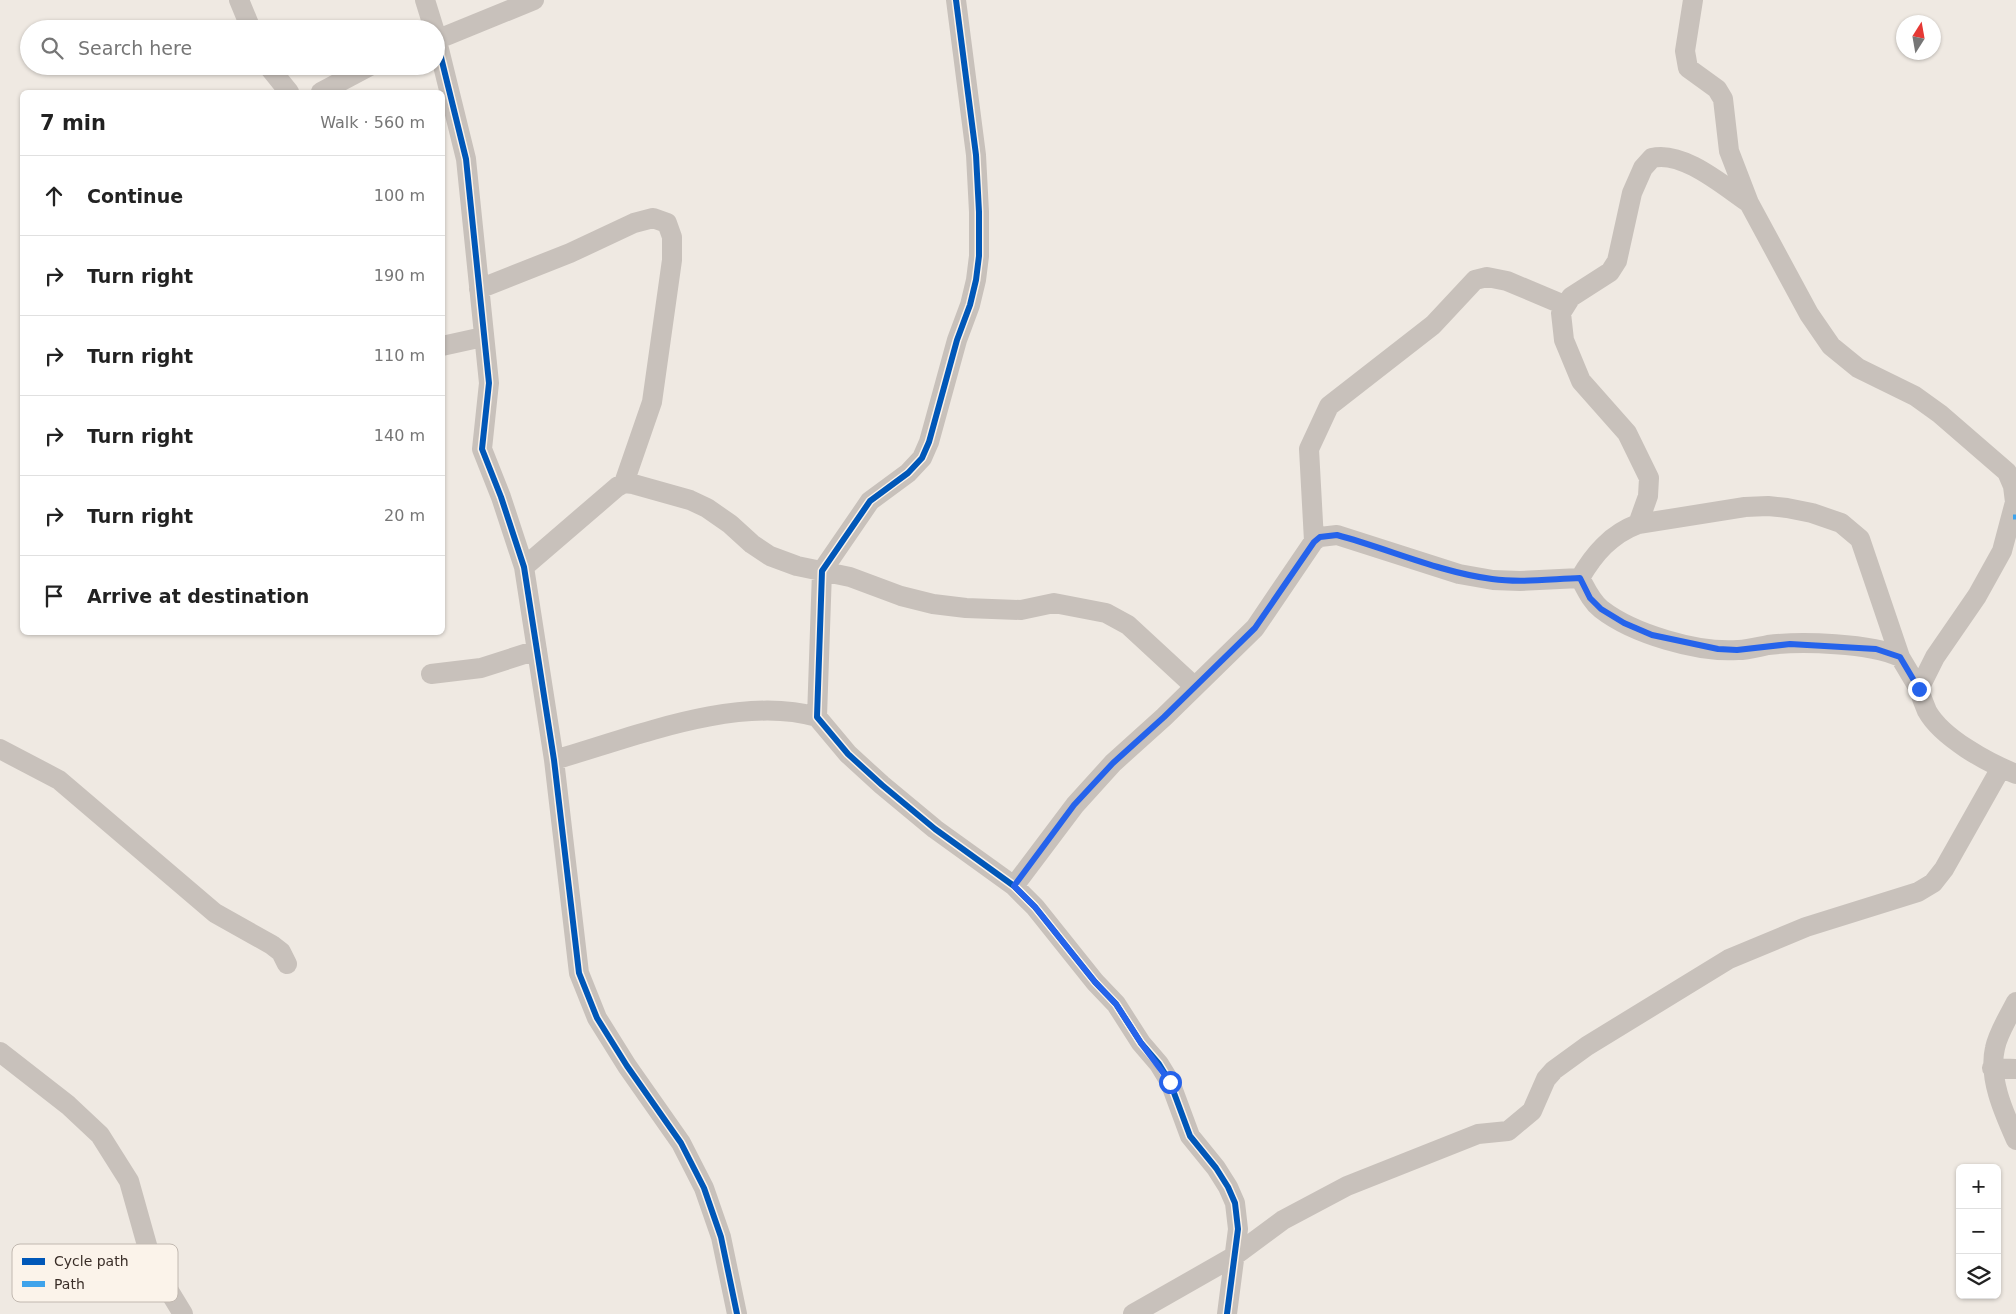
<!DOCTYPE html>
<html lang="en">
<head>
<meta charset="utf-8">
<style>
	body { margin:0; font-family:"DejaVu Sans",sans-serif; background:#f6f6f6; color:#222 }
	.controls { position:absolute; right:15px; bottom:15px; display:grid; overflow:hidden; border-radius:8px; box-shadow:0 1px 4px #0004 }
	.controls button { width:45px; height:45px; display:grid; place-items:center; padding:0; border:0; border-bottom:1px solid #e0e0e0; background:#fff; color:#222; font:25px sans-serif }
	.compass { position:absolute; left:1896px; top:15px; width:45px; height:45px; border-radius:50%; background:#fff; box-shadow:0 1px 4px #0004; rotate:11deg }
	.stop { position:absolute; width:15px; height:15px; margin:-11px; border:4px solid #2563eb; border-radius:50%; background:#fff }
	.stop.end { background:#2563eb; border-color:#fff; box-shadow:0 1px 5px #0008 }
	.list { margin:0; padding:0; list-style:none }
	h2 { display:flex; justify-content:space-between; align-items:center; height:65px; margin:0; padding:0 20px; font-size:21px }
	h2 small { font-size:16px; font-weight:400; color:#767676 }
	.list li { display:grid; grid-template-columns:32px 1fr auto; gap:15px; align-items:center; box-sizing:border-box; height:80px; padding:0 20px; border-top:1px solid #e0e0e0 }
	.list b { display:block; font-size:19px; white-space:nowrap }
	.list em { font-size:16px; font-style:normal; color:#767676 }
	.icon { flex:none; width:28px; height:28px; fill:none; stroke:currentColor; stroke-width:2; stroke-linecap:round; stroke-linejoin:round }
	.map { position:relative; flex:none; width:2016px; height:1314px; overflow:hidden }
	.search { position:absolute; background:#fff; box-shadow:0 1px 4px #0004; left:20px; top:20px; width:425px; height:55px; display:flex; align-items:center; gap:12px; box-sizing:border-box; padding:0 18px; border-radius:28px; color:#767676; font-size:19px }
	.panel { position:absolute; background:#fff; box-shadow:0 1px 4px #0004; left:20px; top:90px; width:425px; height:545px; border-radius:8px }
	.map>svg:first-child { display:block }
	.lines { fill:none; stroke-linecap:round; stroke-linejoin:round }
	.minor { stroke:#c8c1bb; stroke-width:20 }
	.quiet { stroke:#3fa3eb; stroke-width:5; stroke-dasharray:10 5; stroke-linecap:butt }
	.cycleway-casing { stroke:#fbf3ea; stroke-width:9 }
	.cycleway { stroke:#0057b8; stroke-width:6 }
	.route { stroke:#2563eb; stroke-width:6 }
	.key { fill:#fbf3ea; stroke:#c1b8b0; stroke-width:1 }
	.key-label { font-size:14px; fill:#3a2e28 }
</style>
</head>
<body>
<div class="map">
<svg width="2016" height="1314" viewBox="0 0 2016 1314">
	<rect width="100%" height="100%" fill="#efe9e2"/>
	<g class="lines">
		<path class="minor" d="M239 0 251 29
			M425 0 434 29
			M956 0 976 155 979 212V256L976 280 970 305 957 340 929 442 922 458 908 473 870 501 822 571 817 717 848 754 882 785 935 829 1014 886 1035 907 1095 982 1116 1004 1141 1043 1159 1064 1170 1082 1190 1136 1216 1168 1228 1187 1235 1203 1238 1229 1227 1314
			M1693 0 1685 51 1688 68 1717 89 1723 99 1729 151 1749 203 1809 314 1831 346 1858 368 1915 396 1940 414 2007 472 2013 486 2015 502 2002 551 1977 596 1935 657 1919 689C1921 696 1924 704 1927 711 1942 738 1988 763 2016 774
			M436 37 466 159 489 383 482 449 501 497 524 567 554 760 579 973 597 1018 627 1066 681 1143 704 1188 721 1237 737 1314
			M436 40 534 0
			M268 66 289 92
			M321 92 370 66
			M479 289 570 253 634 223 653 218 667 223 672 237V260L652 402 624 483
			M442 346 483 337
			M1638 524 1648 496 1649 478 1627 433 1581 381 1564 340 1561 313 1571 297 1610 272 1617 261 1632 193 1643 168 1652 158C1683 150 1725 187 1749 203
			M1314 541 1309 449 1329 406 1433 325 1475 280 1487 277 1507 281 1564 305
			M524 567 617 487 624 483 633 484 690 500 707 508 730 524 752 544 770 556 797 566 850 577 901 596 933 604 966 608 1021 610 1054 603 1106 613 1128 625 1194 686
			M1580 578C1586 589 1591 601 1601 609 1633 634 1698 653 1738 650 1748 650 1758 647 1768 645 1801 641 1871 643 1900 657
			M431 674 481 668 537 650
			M0 749 59 780 215 913 272 945 281 952 287 964
			M554 760C631 738 738 694 817 717
			M1014 886 1075 805 1113 763 1164 717 1255 628 1314 541 1320 537 1337 535 1459 574 1493 580 1520 581 1580 578C1594 554 1611 534 1638 524L1745 507 1768 506 1787 508 1812 513 1841 523 1860 539 1900 657 1919 689
			M2016 1002C2009 1016 1998 1033 1995 1048 1988 1078 2004 1113 2016 1140
			M0 1052 68 1105 100 1135 129 1181 152 1263 183 1314
			M1992 1068 2016 1069
			M1133 1314 1233 1257 1283 1220 1347 1186 1478 1134 1508 1131 1532 1111 1546 1079 1554 1070 1587 1046 1729 959 1806 927 1918 892 1933 883 1944 869 2001 768"/>
		<path class="quiet" d="M2013 517H2016"/>
		<defs>
			<path id="cycleway" d="M956 0 976 155 979 212V256L976 280 970 305 957 340 929 442 922 458 908 473 870 501 822 571 817 717 848 754 882 785 935 829 1014 886 1035 907 1095 982 1116 1004 1141 1043 1159 1064 1170 1082 1190 1136 1216 1168 1228 1187 1235 1203 1238 1229 1227 1314
				M436 37 466 159 489 383 482 449 501 497 524 567 554 760 579 973 597 1018 627 1066 681 1143 704 1188 721 1237 737 1314"/>
		</defs>
		<use href="#cycleway" class="cycleway-casing"/>
		<use href="#cycleway" class="cycleway"/>
	</g>
	<g class="lines">
		<path class="route" d="M1170 1082 1141 1043 1116 1004 1095 982 1035 907 1014 886 1074 805 1113 763 1164 717 1255 628 1314 542 1320 537 1337 535C1389 549 1439 572 1492 579 1521 583 1551 579 1580 578L1590 598 1601 609 1624 623 1652 635 1718 649 1737 650 1790 644 1876 649 1900 657 1919 689"/>
	</g>
	<rect x="12" y="1244" width="166" height="58" rx="8" class="key"/>
	<rect x="22" y="1258" width="23" height="7" fill="#0057b8"/>
	<rect x="22" y="1281" width="23" height="6" fill="#3fa3eb"/>
	<g class="key-label">
		<text x="54" y="1266">Cycle path</text>
		<text x="54" y="1289">Path</text>
	</g>
</svg>
<div class="controls">
<button>+</button>
<button>−</button>
<button><svg class="icon" aria-label="layers" viewBox="0 0 24 24"><path d="M12 4l9 5-9 5-9-5zM3 14l9 5 9-5"/></svg></button>
</div>
<svg class="compass" viewBox="-18 -18 36 36"><path d="M0-13l5 13h-10z" fill="#e53935"/><path d="M0 13l5-13h-10z" fill="#767676"/></svg>
<div class="stop" style="left:1170px;top:1082px"></div>
<div class="stop end" style="left:1919px;top:689px"></div>
<div class="search"><svg class="icon" aria-label="search" viewBox="0 0 24 24"><circle cx="10" cy="10" r="6"/><path d="M15 15l6 6"/></svg>Search here</div>
<section class="panel">
<h2>7 min<small>Walk · 560 m</small></h2>
<ul class="list">
<li><svg class="icon" aria-label="ahead" viewBox="0 0 24 24"><path d="M12 20V5M6 11l6-6 6 6"/></svg><div><b>Continue</b></div><em>100 m</em></li>
<li><svg class="icon" aria-label="right" viewBox="0 0 24 24"><path d="M7 20v-9h11M14 6l5 5-5 5"/></svg><div><b>Turn right</b></div><em>190 m</em></li>
<li><svg class="icon" aria-label="right" viewBox="0 0 24 24"><path d="M7 20v-9h11M14 6l5 5-5 5"/></svg><div><b>Turn right</b></div><em>110 m</em></li>
<li><svg class="icon" aria-label="right" viewBox="0 0 24 24"><path d="M7 20v-9h11M14 6l5 5-5 5"/></svg><div><b>Turn right</b></div><em>140 m</em></li>
<li><svg class="icon" aria-label="right" viewBox="0 0 24 24"><path d="M7 20v-9h11M14 6l5 5-5 5"/></svg><div><b>Turn right</b></div><em>20 m</em></li>
<li><svg class="icon" aria-label="arrive" viewBox="0 0 24 24"><path d="M6 21V4h12l-3 4 3 4H6"/></svg><div><b>Arrive at destination</b></div></li>
</ul>
</section>
</div>
</body>
</html>
